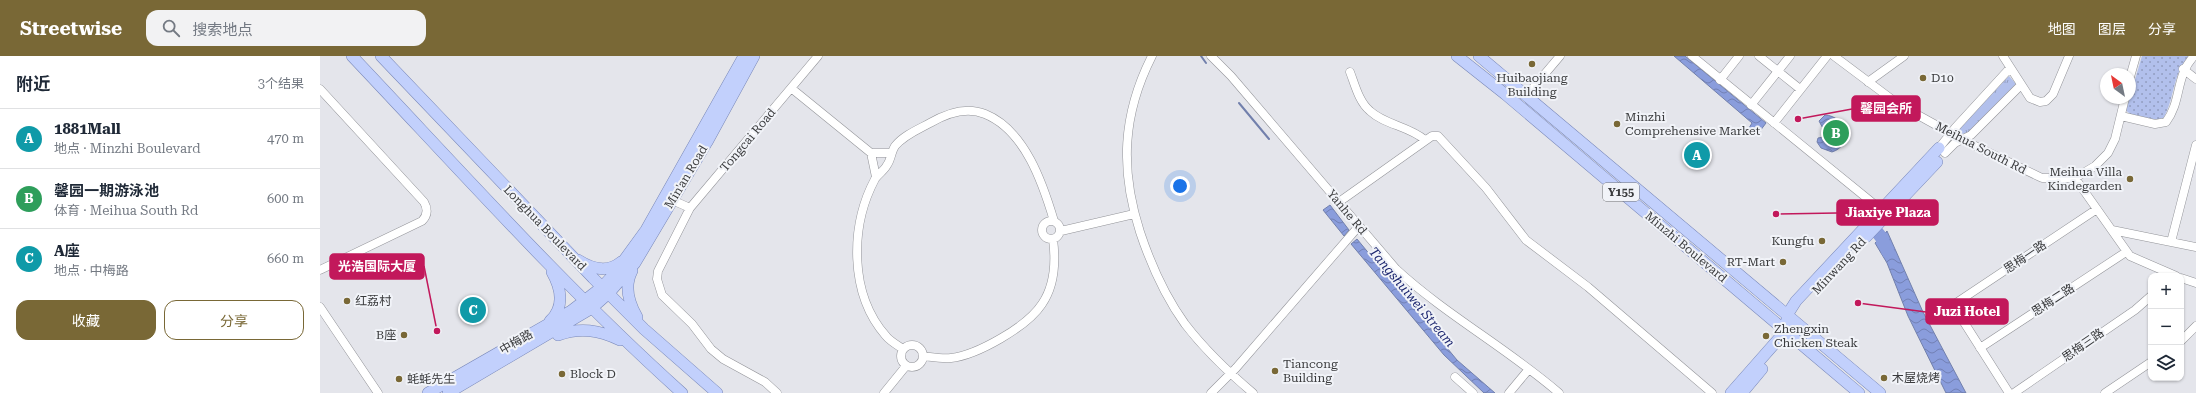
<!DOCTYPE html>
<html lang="zh">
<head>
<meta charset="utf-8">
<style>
	body { margin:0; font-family:"Roboto Serif","Noto Sans SC",serif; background:#f2f2f3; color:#1f2937 }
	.controls { position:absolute; right:12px; bottom:12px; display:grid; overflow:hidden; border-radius:8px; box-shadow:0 1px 3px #0004 }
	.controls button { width:36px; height:36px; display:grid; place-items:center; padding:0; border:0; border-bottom:1px solid #e0e1e3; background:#fff; color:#1f2937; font:20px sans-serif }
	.compass { position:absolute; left:1780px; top:12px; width:36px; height:36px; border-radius:50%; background:#fff; box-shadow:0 1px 3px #0004; rotate:327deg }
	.you { position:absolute; left:860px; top:130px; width:14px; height:14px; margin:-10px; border:3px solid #fff; border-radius:50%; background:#1a73e8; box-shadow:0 0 0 6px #1a73e833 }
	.badge { display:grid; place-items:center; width:26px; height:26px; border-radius:50%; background:#796836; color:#fff; font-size:13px; font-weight:700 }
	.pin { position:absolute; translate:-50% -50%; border:2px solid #fff; box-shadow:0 1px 4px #0006 }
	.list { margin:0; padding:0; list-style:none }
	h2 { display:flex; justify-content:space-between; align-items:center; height:52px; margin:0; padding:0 16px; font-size:17px }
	h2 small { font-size:13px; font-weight:400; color:#747a83 }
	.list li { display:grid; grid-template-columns:26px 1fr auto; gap:12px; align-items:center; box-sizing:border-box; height:60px; padding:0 16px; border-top:1px solid #e0e1e3 }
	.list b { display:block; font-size:15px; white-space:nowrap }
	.list p { margin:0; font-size:13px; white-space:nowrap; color:#747a83 }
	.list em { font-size:13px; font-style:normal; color:#747a83 }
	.actions { display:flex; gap:8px; padding:12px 16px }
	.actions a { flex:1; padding:9px 0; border:1px solid #796836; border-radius:12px; text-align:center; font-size:14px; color:#796836 }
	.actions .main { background:#796836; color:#fff }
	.icon { flex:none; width:22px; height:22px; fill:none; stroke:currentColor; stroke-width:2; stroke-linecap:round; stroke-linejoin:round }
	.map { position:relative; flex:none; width:1876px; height:337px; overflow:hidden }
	header { display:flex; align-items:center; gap:24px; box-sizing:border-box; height:56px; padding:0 20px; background:#796836; color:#fff }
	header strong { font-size:19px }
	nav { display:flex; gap:22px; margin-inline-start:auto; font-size:14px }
	.search { width:280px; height:36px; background:#f2f2f3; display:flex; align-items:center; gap:10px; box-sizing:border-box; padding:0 14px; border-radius:12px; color:#747a83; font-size:15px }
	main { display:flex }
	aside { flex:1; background:#fff }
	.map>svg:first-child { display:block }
	.grass { fill:url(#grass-tufts) }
	.park { fill:url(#park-dots) }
	.water { fill:url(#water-waves); stroke:#7280ac }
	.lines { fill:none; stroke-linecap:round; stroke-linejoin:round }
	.stream { stroke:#7280ac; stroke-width:2 }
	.river { stroke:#8a9ddc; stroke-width:13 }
	.minor-casing { stroke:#939499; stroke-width:9 }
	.major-casing { stroke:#7887b8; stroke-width:12 }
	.minor { stroke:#fff; stroke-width:8 }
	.major { stroke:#c2d0fc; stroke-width:11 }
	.poi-dot { fill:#796836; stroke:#f1f3f8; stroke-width:1.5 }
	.labels { text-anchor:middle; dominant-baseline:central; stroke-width:4; stroke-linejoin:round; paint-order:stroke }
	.shield { fill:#f1f3f8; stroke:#717275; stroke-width:1 }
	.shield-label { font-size:11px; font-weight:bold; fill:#3a3b3d }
	.poi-label { font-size:12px; fill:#3a3b3d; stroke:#f1f3f8; text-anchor:start }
	.street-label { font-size:12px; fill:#3a3b3d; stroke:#f1f3f8 }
	.water-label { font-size:13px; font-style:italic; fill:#1c266f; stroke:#f1f3f8 }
	.leader { fill:none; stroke:#c2185b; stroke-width:1.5 }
	.callout-dot { fill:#c2185b; stroke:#f1f3f8; stroke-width:1.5 }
	.callout { fill:#c2185b; stroke:#c2185b; stroke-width:1.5 }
	.callout-label { font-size:13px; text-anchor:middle; font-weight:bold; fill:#fff }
</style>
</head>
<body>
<header>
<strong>Streetwise</strong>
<div class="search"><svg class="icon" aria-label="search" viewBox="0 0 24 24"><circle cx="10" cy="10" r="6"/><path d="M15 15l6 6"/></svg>搜索地点</div>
<nav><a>地图</a><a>图层</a><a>分享</a></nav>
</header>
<main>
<aside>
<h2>附近<small>3个结果</small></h2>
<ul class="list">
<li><span class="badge" style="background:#0f9aa8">A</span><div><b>1881Mall</b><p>地点 · Minzhi Boulevard</p></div><em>470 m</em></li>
<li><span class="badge" style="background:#2e9e5b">B</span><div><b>馨园一期游泳池</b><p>体育 · Meihua South Rd</p></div><em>600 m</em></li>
<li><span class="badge" style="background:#0f9aa8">C</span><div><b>A座</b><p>地点 · 中梅路</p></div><em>660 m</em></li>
</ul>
<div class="actions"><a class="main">收藏</a><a>分享</a></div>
</aside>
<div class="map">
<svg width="1876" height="337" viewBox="0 0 1876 337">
	<defs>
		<pattern id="grass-tufts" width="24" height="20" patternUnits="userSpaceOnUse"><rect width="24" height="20" fill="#b2c0ec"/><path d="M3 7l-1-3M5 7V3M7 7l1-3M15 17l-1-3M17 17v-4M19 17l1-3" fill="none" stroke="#929dc0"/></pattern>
		<pattern id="park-dots" width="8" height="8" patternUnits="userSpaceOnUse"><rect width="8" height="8" fill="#b2c0ec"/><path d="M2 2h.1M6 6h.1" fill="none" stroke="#929dc0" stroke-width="1.8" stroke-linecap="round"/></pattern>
		<pattern id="water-waves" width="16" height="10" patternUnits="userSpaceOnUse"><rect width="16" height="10" fill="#8a9ddc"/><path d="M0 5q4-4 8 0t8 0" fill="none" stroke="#7281b4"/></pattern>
	</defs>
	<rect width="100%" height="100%" fill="#e4e5eb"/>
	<path class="grass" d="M1689 20 1696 28 1652 76 1641 78 1639 73Z"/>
	<path class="park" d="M1822 0H1869C1852 18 1855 43 1843 63 1835 66 1810 61 1806 54Z"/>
	<path class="water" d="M1354 0H1365L1446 67 1437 79 1429 72 1432 67Z
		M1505 59C1526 60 1534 89 1512 96L1501 92 1497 86 1498 82 1504 81 1506 78 1499 65Z
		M1010 149 1029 174 1024 180 1003 154Z
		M1567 175 1603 256 1646 337H1626L1588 260 1567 207 1555 187Z
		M1037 183 1137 304 1175 337H1164L1124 299 1031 188Z"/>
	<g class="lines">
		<path class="stream" d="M881 0 886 7
			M919 47 949 83"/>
		<path class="river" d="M1541 156 1561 181 1568 196"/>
		<defs>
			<path id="minor" d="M832 0C802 59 800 114 820 176 831 209 844 239 865 268 885 294 908 316 933 337
				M891 0 911 20 1076 213C1126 259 1187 292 1239 337
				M1372 0 1554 148 1562 160
				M1439 0 1480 33
				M1514 0 1578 48 1643 84 1722 122H1755L1775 110 1788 97 1795 83 1805 42
				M1683 0 1710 42 1720 46 1726 45 1733 38 1749 0
				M1863 13 1876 23
				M1030 16C1035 29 1039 46 1050 55 1065 69 1089 70 1105 84
				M1810 21 1816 0
				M1400 24 1419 0
				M1548 26 1584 0
				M471 32 551 97H571
				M0 33 104 146C108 153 108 159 102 165L0 214
				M1206 40 1240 0
				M1431 49 1470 0
				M1801 60 1835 68 1846 66C1862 45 1855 20 1874 0
				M1454 67 1507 0
				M1619 92 1635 72 1690 12
				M551 97 556 121
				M1625 97 1635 87 1651 79 1701 29
				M1755 122 1810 200 1856 220
				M352 144 370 152 498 0
				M1019 146 1112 80H1118L1166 132 1206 184 1268 231 1392 337
				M370 152 338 215 337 223 342 239 372 268 391 293 403 303 445 326 457 337
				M722 174a9 9 0 1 1 18 0a9 9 0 1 1-18 0Z
				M1792 174 1876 191
				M741 175 814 158
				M1851 186 1876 89
				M1861 222 1876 227
				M0 251 58 337
				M1861 285 1876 270
				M581 300a11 11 0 1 1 22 0a11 11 0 1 1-22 0Z
				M1660 292 1806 196
				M583 293C577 289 570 285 566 280 529 238 530 170 555 123 558 118 564 115 567 109 571 104 571 96 575 90 584 79 599 73 610 67 627 57 646 50 665 58 705 74 723 128 734 165
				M603 300C612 301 621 303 631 302 657 299 707 271 722 248 735 229 736 206 733 183
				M1135 321 1153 337
				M564 337 586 310
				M891 337 916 312 1039 170
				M1189 337 1209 313
				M1689 337 1633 249 1777 153
				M1694 337 1815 254 1831 240
				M1785 337 1831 306"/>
			<path id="major" d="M32 0C140 114 245 232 362 337
				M61 0 273 222 324 273 397 337
				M1137 0 1185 38 1539 337
				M1159 0 1560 337
				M1546 181 1617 106
				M258 204C272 213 288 217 301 206
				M312 215C304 230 309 247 317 261
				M230 265C245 251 241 232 232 216
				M238 279C260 271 279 274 300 284
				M108 337 251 255 282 231 294 218 326 174 424 0
				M128 337 272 252 289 237 315 207 387 86 434 0
				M1411 337 1463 278 1469 256 1476 245 1619 92
				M1422 337 1442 313"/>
		</defs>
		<use href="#minor" class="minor-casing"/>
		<use href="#major" class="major-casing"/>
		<use href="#minor" class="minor"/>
		<use href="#major" class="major"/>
	</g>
	<g class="poi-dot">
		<circle cx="1212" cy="8" r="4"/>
		<circle cx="1603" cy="22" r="4"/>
		<circle cx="1297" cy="68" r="4"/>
		<circle cx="1810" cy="123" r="4"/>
		<circle cx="1502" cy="185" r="4"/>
		<circle cx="1463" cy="206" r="4"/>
		<circle cx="27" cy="245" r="4"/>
		<circle cx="84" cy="279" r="4"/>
		<circle cx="1446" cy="280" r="4"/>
		<circle cx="955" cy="315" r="4"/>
		<circle cx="242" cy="318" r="4"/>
		<circle cx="1564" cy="322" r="4"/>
		<circle cx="79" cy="323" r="4"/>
	</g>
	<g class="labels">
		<rect class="shield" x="1283" y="127" width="36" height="18" rx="3"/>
		<g class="shield-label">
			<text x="1301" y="136">Y155</text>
		</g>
		<g class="poi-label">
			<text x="1212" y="22" text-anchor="middle">Huibaojiang<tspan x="1212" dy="14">Building</tspan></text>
			<text x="1611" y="22">D10</text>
			<text x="1305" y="61">Minzhi<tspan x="1305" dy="14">Comprehensive Market</tspan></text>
			<text x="1802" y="116" text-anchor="end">Meihua Villa<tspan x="1802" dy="14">Kindegarden</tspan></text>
			<text x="1494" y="185" text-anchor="end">Kungfu</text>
			<text x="1455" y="206" text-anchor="end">RT-Mart</text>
			<text x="35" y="245">红荔村</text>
			<text x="1454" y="273">Zhengxin<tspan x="1454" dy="14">Chicken Steak</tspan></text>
			<text x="76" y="279" text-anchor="end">B座</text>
			<text x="963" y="308">Tiancong<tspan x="963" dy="14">Building</tspan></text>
			<text x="250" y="318">Block D</text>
			<text x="1572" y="322">木屋烧烤</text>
			<text x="87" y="323">蚝蚝先生</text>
		</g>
		<g class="street-label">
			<text transform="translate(428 84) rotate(-50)">Tongcai Road</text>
			<text transform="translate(1661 92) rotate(27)">Meihua South Rd</text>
			<text transform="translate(366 121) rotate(-59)">Min'an Road</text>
			<text transform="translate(1027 156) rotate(50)">Yanhe Rd</text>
			<text transform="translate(225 172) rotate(46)">Longhua Boulevard</text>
			<text transform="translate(1366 191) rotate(40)">Minzhi Boulevard</text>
			<text transform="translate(1705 201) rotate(-34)">思梅一路</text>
			<text transform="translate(1519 210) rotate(-47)">Minwang Rd</text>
			<text transform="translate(1733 244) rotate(-33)">思梅二路</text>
			<text transform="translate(196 286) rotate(-30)">中梅路</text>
			<text transform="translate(1763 289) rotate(-35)">思梅三路</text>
		</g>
		<g class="water-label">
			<text transform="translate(1092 241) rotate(50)">Tangshuiwei Stream</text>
		</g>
	</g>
	<path class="leader" d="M1478 63L1532 53M1456 158L1517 157M117 275L104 210M1538 247L1606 256"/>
	<g class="callout-dot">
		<circle cx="1478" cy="63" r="4"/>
		<circle cx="1456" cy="158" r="4"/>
		<circle cx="117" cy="275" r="4"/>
		<circle cx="1538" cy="247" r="4"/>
	</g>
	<g class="callout">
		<rect x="1532" y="40" width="68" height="25" rx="4"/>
		<rect x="1517" y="144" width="101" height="25" rx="4"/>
		<rect x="10" y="198" width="94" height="25" rx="4"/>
		<rect x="1606" y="243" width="82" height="25" rx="4"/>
	</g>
	<g class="callout-label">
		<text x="1566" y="57">馨园会所</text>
		<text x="1568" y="161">Jiaxiye Plaza</text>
		<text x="57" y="215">光浩国际大厦</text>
		<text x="1647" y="260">Juzi Hotel</text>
	</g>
</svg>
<div class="controls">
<button>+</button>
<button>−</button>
<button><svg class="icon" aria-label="layers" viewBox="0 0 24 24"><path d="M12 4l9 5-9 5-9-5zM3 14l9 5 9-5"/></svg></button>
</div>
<svg class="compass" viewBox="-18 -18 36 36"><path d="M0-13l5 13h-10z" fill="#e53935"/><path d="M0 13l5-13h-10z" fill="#747a83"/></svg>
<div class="you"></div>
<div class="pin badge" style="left:1377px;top:99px;background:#0f9aa8">A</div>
<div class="pin badge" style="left:1516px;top:77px;background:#2e9e5b">B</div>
<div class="pin badge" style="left:153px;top:254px;background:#0f9aa8">C</div>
</div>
</main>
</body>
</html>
